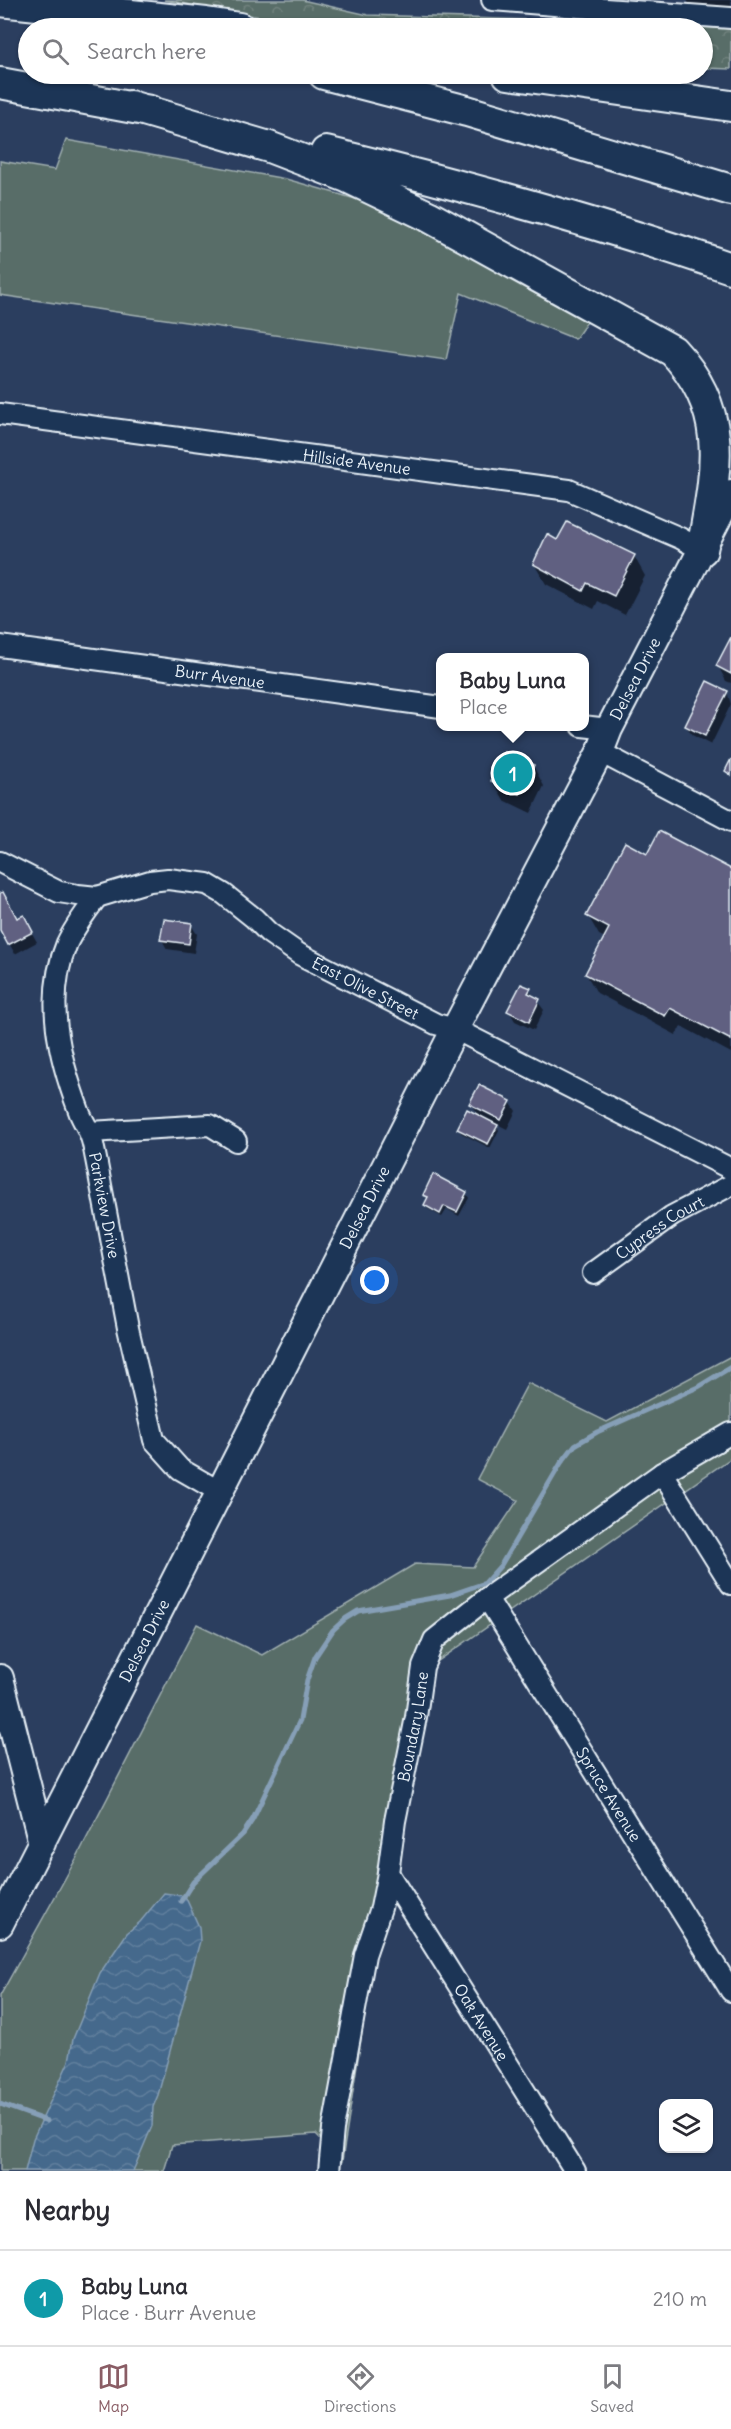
<!DOCTYPE html>
<html lang="en">
<head>
<meta charset="utf-8">
<style>
	body { margin:0; font-family:Delius,sans-serif; background:#f2f2f3; color:#2b2b33 }
	.controls { position:absolute; right:18px; bottom:18px; display:grid; overflow:hidden; border-radius:12px; box-shadow:0 2px 4px #0004 }
	.controls button { width:54px; height:54px; display:grid; place-items:center; padding:0; border:0; border-bottom:2px solid #e1e1e2; background:#fff; color:#2b2b33; font:30px sans-serif }
	.you { position:absolute; left:375px; top:1281px; width:21px; height:21px; margin:-15px; border:4px solid #fff; border-radius:50%; background:#1a73e8; box-shadow:0 0 0 9px #1a73e833 }
	.badge { display:grid; place-items:center; width:39px; height:39px; border-radius:50%; background:#8a5d65; color:#fff; font-size:20px; font-weight:700 }
	.pin { position:absolute; translate:-50% -50%; border:3px solid #fff; box-shadow:0 2px 6px #0006 }
	.popup { position:absolute; left:436px; top:653px; width:153px; height:78px; box-sizing:border-box; display:grid; place-content:center; border-radius:12px; background:#fff; filter:drop-shadow(0 2px 4px #0005); font-size:20px; white-space:nowrap; color:#7c7c81 }
	.popup b { font-size:22px; color:#2b2b33 }
	.popup::after { content:''; position:absolute; left:50%; top:100%; margin-left:-12px; border:12px solid transparent; border-top-color:#fff }
	.list { margin:0; padding:0; list-style:none }
	h2 { display:flex; justify-content:space-between; align-items:center; height:78px; margin:0; padding:0 24px; font-size:26px }
	h2 small { font-size:20px; font-weight:400; color:#7c7c81 }
	.list li { display:grid; grid-template-columns:39px 1fr auto; gap:18px; align-items:center; box-sizing:border-box; height:96px; padding:0 24px; border-top:2px solid #e1e1e2 }
	.list b { display:block; font-size:22px; white-space:nowrap }
	.list p { margin:0; font-size:20px; white-space:nowrap; color:#7c7c81 }
	.list em { font-size:20px; font-style:normal; color:#7c7c81 }
	.icon { flex:none; width:33px; height:33px; fill:none; stroke:currentColor; stroke-width:2; stroke-linecap:round; stroke-linejoin:round }
	.map { position:relative; flex:none; width:731px; height:2171px; overflow:hidden }
	.search { position:absolute; background:#fff; box-shadow:0 2px 4px #0004; left:18px; right:18px; top:18px; height:66px; display:flex; align-items:center; gap:15px; box-sizing:border-box; padding:0 21px; border-radius:33px; color:#7c7c81; font-size:22px }
	.sheet { height:174px; background:#fff }
	nav { display:flex; justify-content:space-around; align-items:center; box-sizing:border-box; height:84px; border-top:2px solid #e1e1e2; background:#fff; font-size:16px; color:#7c7c81 }
	nav a { display:grid; justify-items:center; gap:3px }
	nav .on { color:#8a5d65 }
	.map>svg:first-child { display:block }
	.green { fill:#596d68; stroke:#a0afb0; stroke-width:1.5 }
	.forest { fill:url(#forest-crowns); stroke:#a0afb0; stroke-width:1.5 }
	.water { fill:url(#water-waves); stroke:#869fb7; stroke-width:1.5 }
	.shadow { fill:#0007 }
	.lines { fill:none; stroke-linecap:round; stroke-linejoin:round }
	.stream { stroke:#869fb7; stroke-width:5 }
	.building { fill:#616081; stroke:#e8f1f8; stroke-width:1.5 }
	.minor-casing { stroke:#e8f1f8; stroke-width:24 }
	.major-casing { stroke:#e8f1f8; stroke-width:30 }
	.highway-casing { stroke:#e8f1f8; stroke-width:34 }
	.minor { stroke:#1d3557; stroke-width:20 }
	.major { stroke:#1d3557; stroke-width:26 }
	.highway { stroke:#1d3557; stroke-width:30 }
	.labels { text-anchor:middle; dominant-baseline:central; stroke-width:4.5; stroke-linejoin:round; paint-order:stroke }
	.street-label { font-size:16px; fill:#e8f1f8; stroke:#1d3557 }
</style>
</head>
<body>
<div class="map">
<svg width="731" height="2171" viewBox="0 0 731 2171">
	<defs>
		<pattern id="forest-crowns" width="20" height="18" patternUnits="userSpaceOnUse" patternTransform="scale(1.5)"><rect width="20" height="18" fill="#596d68"/><path d="M2 6a3 3 0 1 1 6 0M12 15a3 3 0 1 1 6 0" fill="none" stroke="#71827e"/></pattern>
		<pattern id="water-waves" width="16" height="10" patternUnits="userSpaceOnUse" patternTransform="scale(1.5)"><rect width="16" height="10" fill="#45698c"/><path d="M0 5q4-4 8 0t8 0" fill="none" stroke="#607f9d"/></pattern>
	</defs>
	<rect width="100%" height="100%" fill="#2b3e5f"/>
	<filter id="ink" filterUnits="userSpaceOnUse"><feTurbulence type="fractalNoise" baseFrequency=".0167" numOctaves="2"/><feDisplacementMap in="SourceGraphic" scale="12" xChannelSelector="R" yChannelSelector="G"/><feConvolveMatrix kernelMatrix="1 2 1 2 8 2 1 2 1" color-interpolation-filters="sRGB"/></filter>
	<g filter="url(#ink)">
		<path class="green" d="M66 140 286 179 418 217 596 309 575 339 461 293 446 360 0 295V161L55 170Z
			M731 1356V1458L418 1675 342 2161 316 2134 172 2145 164 2171H0V1996L77 1857 197 1624 262 1655 415 1564 473 1567 518 1500 477 1479 528 1383 607 1422Z"/>
		<path class="forest" d="M164 0H302L368 15 731 26V69L703 68 702 28H323Z"/>
		<path class="water" d="M164 1893 185 1896 199 1927 200 1941 158 2095 153 2107 152 2126 133 2171H25L33 2139 69 2061 73 2039 100 1973 127 1933 140 1922Z"/>
		<path class="shadow" d="M687 0H731V9L689 4Z
			M558 542 634 556 645 576 625 615 598 601 594 609 546 584 534 564Z
			M731 640V683L726 681 718 666Z
			M727 692 731 704 711 745 692 735 686 726Z
			M533 766 544 786 531 813 504 800 493 781Z
			M647 856 731 871V1053L681 1026 676 1035 597 993 586 974 605 938 599 935 588 916Z
			M0 895 17 920 23 917 37 942 15 954 0 927Z
			M191 925 197 934 194 953 167 949 162 940Z
			M529 990 544 1010 534 1030 515 1021 509 1011Z
			M510 1102 516 1111 507 1129 495 1123 499 1130 490 1148 461 1133 459 1129 479 1117 471 1104Z
			M466 1193 469 1198 459 1216 447 1209 442 1217 428 1209 426 1205 429 1200 424 1194Z"/>
		<g class="lines">
			<path class="stream" d="M181 1901 193 1882 243 1834 253 1819 300 1720 307 1680 315 1657 333 1630 345 1619 358 1611 450 1595 485 1583 501 1565 561 1463 575 1445 597 1432 698 1387 731 1367
				M0 2104 47 2121"/>
		</g>
		<path class="building" d="M567 522 635 555 614 596 587 583 583 591 533 564 547 534 557 540Z
			M731 637V674L716 666Z
			M707 681 728 691 705 736 685 726Z
			M505 752 534 765 520 794 491 781Z
			M731 759V775L725 771Z
			M659 831 731 869V1040L670 1008 665 1016 585 974 609 928 586 916 625 842 647 854Z
			M3 892 17 918 24 915 33 932 8 945 0 930V893Z
			M164 919 192 923 189 944 160 940Z
			M521 984 531 988 528 993 540 999 529 1022 507 1011Z
			M479 1085 511 1101 501 1120 469 1104Z
			M467 1109 498 1125 488 1144 457 1129Z
			M433 1174 467 1192 457 1212 444 1206 440 1214 424 1205 428 1197 423 1195Z"/>
		<g class="lines">
			<defs>
				<g id="minor">
					<path d="M492 0 591 8 592 0"/>
					<path d="M591 8 731 18"/>
					<path id="s1" d="M0 414 569 490 680 538 702 550"/>
					<path id="s2" d="M0 646 441 707"/>
					<path d="M582 726 609 729"/>
					<path d="M600 752 731 821"/>
					<path id="s3" d="M0 862 59 892 78 895 97 897 150 881 168 879 207 884 224 894 254 918 269 933 299 954 436 1024 455 1029 731 1169"/>
					<path id="s4" d="M97 897C86 912 75 926 67 943 44 998 59 1058 79 1111 81 1118 86 1124 89 1132 93 1140 94 1150 96 1159L128 1328 154 1440 180 1469 220 1492"/>
					<path d="M90 1132 210 1125 236 1141"/>
					<path id="s5" d="M593 1273 672 1216 731 1185"/>
					<path d="M662 1473 731 1584"/>
					<path id="s6" d="M487 1598 731 1991"/>
					<path id="s7" d="M388 1873 575 2171"/>
					<path id="s8" d="M329 2171 333 2129 365 1955 381 1908 388 1873 395 1821 416 1717 423 1667 434 1640 487 1598 662 1473 731 1433"/>
				</g>
				<g id="major">
					<path d="M0 1678 42 1843"/>
					<path id="s9" d="M0 1924 455 1029 600 752 609 729 731 493"/>
				</g>
				<path id="highway" d="M0 1 206 23 240 28
					M324 74 467 111 731 190
					M508 74 731 106
					M0 83 150 111
					M130 106 269 147 347 177 428 216 673 351C731 413 716 471 702 550
					M326 152C462 185 598 222 731 268"/>
			</defs>
			<use href="#minor" class="minor-casing"/>
			<use href="#major" class="major-casing"/>
			<use href="#highway" class="highway-casing"/>
			<use href="#minor" class="minor"/>
			<use href="#major" class="major"/>
			<use href="#highway" class="highway"/>
		</g>
	</g>
	<g class="labels">
		<g class="street-label">
			<text stroke="none"><textPath href="#s1" startOffset="360">Hillside Avenue</textPath></text>
			<text stroke="none"><textPath href="#s2" startOffset="222">Burr Avenue</textPath></text>
			<text stroke="none"><textPath href="#s9" startOffset="1398">Delsea Drive</textPath></text>
			<text stroke="none"><textPath href="#s3" startOffset="408">East Olive Street</textPath></text>
			<text stroke="none"><textPath href="#s4" startOffset="326">Parkview Drive</textPath></text>
			<text stroke="none"><textPath href="#s9" startOffset="804">Delsea Drive</textPath></text>
			<text stroke="none"><textPath href="#s5" startOffset="81">Cypress Court</textPath></text>
			<text stroke="none"><textPath href="#s9" startOffset="318">Delsea Drive</textPath></text>
			<text stroke="none"><textPath href="#s8" startOffset="453">Boundary Lane</textPath></text>
			<text stroke="none"><textPath href="#s6" startOffset="231">Spruce Avenue</textPath></text>
			<text stroke="none"><textPath href="#s7" startOffset="176">Oak Avenue</textPath></text>
		</g>
	</g>
</svg>
<div class="controls">
<button><svg class="icon" aria-label="layers" viewBox="0 0 24 24"><path d="M12 4l9 5-9 5-9-5zM3 14l9 5 9-5"/></svg></button>
</div>
<div class="you"></div>
<div class="pin badge" style="left:513px;top:773px;background:#0f9aa8">1</div>
<div class="popup"><b>Baby Luna</b>Place</div>
<div class="search"><svg class="icon" aria-label="search" viewBox="0 0 24 24"><circle cx="10" cy="10" r="6"/><path d="M15 15l6 6"/></svg>Search here</div>
</div>
<section class="sheet">
<h2>Nearby<small></small></h2>
<ul class="list">
<li><span class="badge" style="background:#0f9aa8">1</span><div><b>Baby Luna</b><p>Place · Burr Avenue</p></div><em>210 m</em></li>
</ul>
</section>
<nav>
<a class="on"><svg class="icon" aria-label="map" viewBox="0 0 24 24"><path d="M3 6l6-2 6 2 6-2v14l-6 2-6-2-6 2zM9 4v14M15 6v14"/></svg>Map</a>
<a><svg class="icon" aria-label="directions" viewBox="0 0 24 24"><path d="M12 3l9 9-9 9-9-9zM9 14v-3h6M13 9l2 2-2 2"/></svg>Directions</a>
<a><svg class="icon" aria-label="saved" viewBox="0 0 24 24"><path d="M7 4h10v16l-5-4-5 4z"/></svg>Saved</a>
</nav>
</body>
</html>
